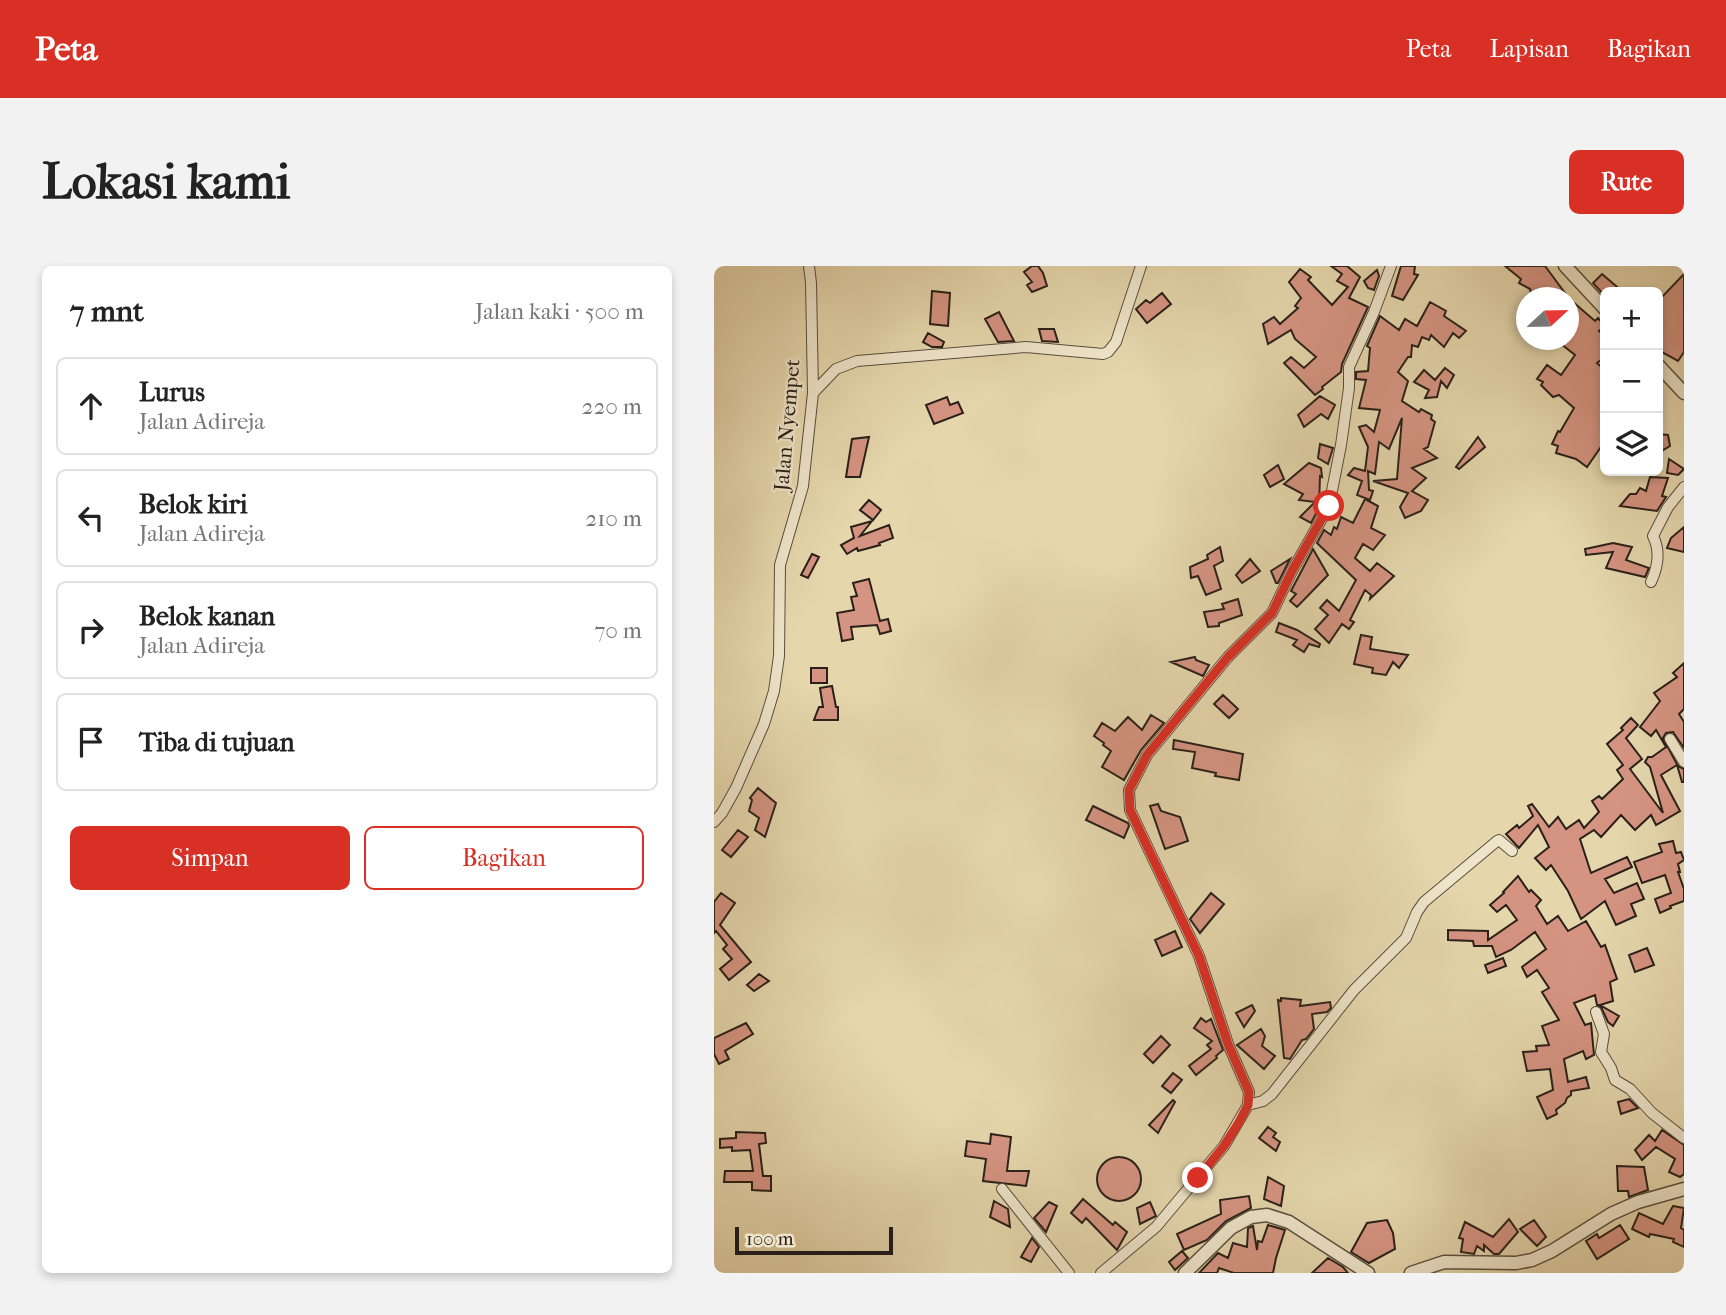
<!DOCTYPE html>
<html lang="id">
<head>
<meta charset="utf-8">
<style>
	body { margin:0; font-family:"IM FELL French Canon",serif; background:#f2f2f2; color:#222 }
	.controls { position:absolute; right:21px; top:21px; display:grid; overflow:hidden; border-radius:10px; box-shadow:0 4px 10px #0003 }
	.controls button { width:63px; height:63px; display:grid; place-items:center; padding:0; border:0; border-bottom:2px solid #e0e0e0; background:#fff; color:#222; font:35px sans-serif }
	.compass { position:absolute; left:802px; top:21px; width:63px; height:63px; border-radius:50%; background:#fff; box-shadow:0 4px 10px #0003; rotate:68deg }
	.scale { position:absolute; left:21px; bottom:18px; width:158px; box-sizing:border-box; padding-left:7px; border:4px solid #2a2019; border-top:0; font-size:19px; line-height:24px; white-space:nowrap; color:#2a2019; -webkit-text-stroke:5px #eee4c9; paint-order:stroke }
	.stop { position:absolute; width:21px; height:21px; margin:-16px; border:5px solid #d93025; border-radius:50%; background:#fff }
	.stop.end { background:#d93025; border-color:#fff; box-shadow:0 2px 7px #0008 }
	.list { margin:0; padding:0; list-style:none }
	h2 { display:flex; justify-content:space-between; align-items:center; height:91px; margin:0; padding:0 28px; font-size:30px }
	h2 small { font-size:23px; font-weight:400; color:#767676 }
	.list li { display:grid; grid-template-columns:46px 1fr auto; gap:21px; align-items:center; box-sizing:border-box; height:98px; margin:0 14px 14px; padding:0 14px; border:2px solid #e0e0e0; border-radius:10px }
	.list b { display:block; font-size:26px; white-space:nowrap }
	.list p { margin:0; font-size:23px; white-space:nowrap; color:#767676 }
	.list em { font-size:23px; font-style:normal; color:#767676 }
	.actions { display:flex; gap:14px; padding:21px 28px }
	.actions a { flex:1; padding:16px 0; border:2px solid #d93025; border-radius:10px; text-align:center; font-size:24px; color:#d93025 }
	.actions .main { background:#d93025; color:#fff }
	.icon { flex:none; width:38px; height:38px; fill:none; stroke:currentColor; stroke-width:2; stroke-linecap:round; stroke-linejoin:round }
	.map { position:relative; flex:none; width:970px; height:1007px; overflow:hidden; border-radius:10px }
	header { display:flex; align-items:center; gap:42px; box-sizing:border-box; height:98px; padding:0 35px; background:#d93025; color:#fff }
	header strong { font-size:33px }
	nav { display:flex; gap:38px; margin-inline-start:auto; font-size:24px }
	.intro { display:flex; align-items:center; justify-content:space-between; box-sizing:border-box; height:168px; padding:0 42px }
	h1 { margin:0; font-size:49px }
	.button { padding:18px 32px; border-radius:10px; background:#d93025; color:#fff; font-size:24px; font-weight:700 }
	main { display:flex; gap:42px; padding:0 42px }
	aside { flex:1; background:#fff; border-radius:10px; box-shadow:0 4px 10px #0003 }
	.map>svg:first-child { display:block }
	.building { fill:#d59482; stroke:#2a2019; stroke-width:2 }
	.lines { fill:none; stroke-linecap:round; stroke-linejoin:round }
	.minor-casing { stroke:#594e3e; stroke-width:12 }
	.tertiary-casing { stroke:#594e3e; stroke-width:15 }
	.minor { stroke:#eee4c9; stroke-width:10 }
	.tertiary { stroke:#eee4c9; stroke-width:12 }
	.route { stroke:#d93025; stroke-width:9 }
	.labels { text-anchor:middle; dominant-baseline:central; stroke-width:5; stroke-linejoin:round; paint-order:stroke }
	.street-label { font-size:21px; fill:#2a2019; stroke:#eee4c9 }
</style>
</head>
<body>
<header>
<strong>Peta</strong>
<nav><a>Peta</a><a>Lapisan</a><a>Bagikan</a></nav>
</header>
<div class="intro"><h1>Lokasi kami</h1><a class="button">Rute</a></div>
<main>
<aside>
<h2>7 mnt<small>Jalan kaki · 500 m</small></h2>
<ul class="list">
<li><svg class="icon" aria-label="ahead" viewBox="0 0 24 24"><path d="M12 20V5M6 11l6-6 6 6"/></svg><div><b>Lurus</b><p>Jalan Adireja</p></div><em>220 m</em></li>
<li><svg class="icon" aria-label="left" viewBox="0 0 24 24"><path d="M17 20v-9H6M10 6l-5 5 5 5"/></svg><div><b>Belok kiri</b><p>Jalan Adireja</p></div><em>210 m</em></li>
<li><svg class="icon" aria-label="right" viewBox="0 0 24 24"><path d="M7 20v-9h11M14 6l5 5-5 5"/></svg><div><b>Belok kanan</b><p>Jalan Adireja</p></div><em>70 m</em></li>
<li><svg class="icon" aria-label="arrive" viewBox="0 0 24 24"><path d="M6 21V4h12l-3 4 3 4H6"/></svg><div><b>Tiba di tujuan</b></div></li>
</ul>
<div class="actions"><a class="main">Simpan</a><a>Bagikan</a></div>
</aside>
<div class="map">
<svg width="970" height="1007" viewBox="0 0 970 1007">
	<rect width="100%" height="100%" fill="#e5d6ac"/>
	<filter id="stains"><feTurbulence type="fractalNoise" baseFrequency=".00286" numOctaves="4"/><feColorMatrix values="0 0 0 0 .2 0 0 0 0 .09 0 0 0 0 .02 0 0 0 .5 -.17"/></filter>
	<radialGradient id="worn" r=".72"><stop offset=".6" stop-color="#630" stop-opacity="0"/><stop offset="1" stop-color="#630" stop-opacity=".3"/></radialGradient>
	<path class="building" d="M318 0H324L329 7 333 20 318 26 313 19 318 16 310 6Z
		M617 0H633L646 11 635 32 654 41 628 98 627 106 608 121 609 123 601 129 570 97 577 91 590 102 602 91 581 73 577 64 554 78 549 58 560 51 566 58 584 42 581 40 587 32 575 16 586 3 597 11 594 14 618 39 634 21 623 15 628 8Z
		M687 0H701L700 8 704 9 689 34 678 30Z
		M791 0H831L851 27 848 32H818L816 23 805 17 807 13Z
		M663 4 665 10 660 24 654 22 650 15Z
		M888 8 909 26H891V30L879 17Z
		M970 8V86L964 95 944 84V27L949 30Z
		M218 25 236 27 234 60 216 58Z
		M448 27 457 38 433 57 422 43 432 34 436 37Z
		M716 36 732 45 730 50 752 65 745 72 739 67 730 81 717 69 715 74 708 71 704 81 698 79 697 91H694L684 106 694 115 688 135 705 146 707 143 718 149 717 153 721 156 714 181 710 183 723 192 698 202 712 212 698 225 714 234 707 245 691 252 686 241 694 227 659 215 683 213 688 152 675 183 665 176 661 208 654 205 655 224 659 225 656 234 643 229 648 215 634 209 640 202 651 205 654 181 645 161 652 159 660 166 666 144 645 142 652 114 642 113V106L654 105 656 82 653 80 666 50 685 64 691 53 703 60Z
		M859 36 881 55 884 52 891 60 885 65 891 70 887 74 891 80V91L883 97 891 104V175L873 201 862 193 842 187 844 180 838 178 844 165 846 166 860 142 845 129 839 131 827 119 829 116 823 113 833 99 847 109 861 89 842 74H855V41Z
		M285 46 300 75 284 76 271 53Z
		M325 63H340L344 76 328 75Z
		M214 67 230 76 228 81H218L209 76Z
		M731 102 740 109 733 122 727 115 723 131 711 132 715 124 700 116 710 104 721 114Z
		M606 130 621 139 614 153 607 148 590 161 584 149Z
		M233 131 236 139 244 136 249 147 220 158 212 139Z
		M944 168 954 169 956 180 944 187Z
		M155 171 146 211H132L138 173Z
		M764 171 771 181 745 203 742 201Z
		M606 178 619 182 614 198 604 192Z
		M955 193 970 203 964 209 953 207Z
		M595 197 607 202 608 211 606 210 605 242 597 257 586 251 601 236 585 234 589 228 570 218Z
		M564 199 570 213 556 221 550 209Z
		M936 211 954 212 948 230 952 231 943 245 906 240 916 228H922L926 222 932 225Z
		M651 233 664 240 657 262 671 269 659 284 649 278 641 292 656 305 663 297 680 310 656 333 657 329 651 324 636 354 640 356 635 363 628 358 615 377 601 363 614 349 606 342 613 334 625 345 642 314 603 277 610 264 617 269 620 261 623 263 627 251 639 257Z
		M155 234 167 244 159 254 146 244Z
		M158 255 146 270 175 259 179 272 165 277 166 279 144 285 143 282 133 288 127 279 140 272 137 261Z
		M970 261V286L953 282 957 272Z
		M899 277 918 281 912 294 935 302 931 311 892 302 899 286 872 289 871 283Z
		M506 281 509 295 500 300 507 323 492 329 484 310 477 312 476 301 494 293 493 289Z
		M599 283 614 309 583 341 576 335 582 328 577 325Z
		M98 288 105 291 94 312 87 309Z
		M536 293 546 305 528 317 522 309Z
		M576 293 564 317H562L557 305Z
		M155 313 166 355 174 353 177 365 166 368 163 359 137 361 139 373 128 375 123 347 140 344 137 331 143 330 139 317Z
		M524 333 528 349 505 357V360L494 361 490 346 510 343 508 338Z
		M565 357 583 364 606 378 605 381 595 378 590 386 579 379 583 374 562 366Z
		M647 369 658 371 656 383 694 389 685 402 679 396 672 409 658 407 659 402 640 398Z
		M481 391 482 394 495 399 489 410 457 396Z
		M970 397V443L965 448 970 456V482L959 466 952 467 949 472 964 500 970 503V516H968L963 499 947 509 966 545 942 559 937 549 921 564 907 549 887 571 880 564 866 573 877 607 913 591 918 601 891 613 900 627 923 617 930 633 917 638 922 650 902 659 891 635 867 653 854 625 837 599 832 604 821 592 835 581 824 559 805 582 792 568 803 559 805 562 819 550 814 540 818 538 835 561 844 551 852 563 865 554 870 562 885 546 878 535 885 530 888 533 909 513 903 504 909 499 893 478 909 464 907 462 917 452 924 459 912 472 928 493 916 503 949 547 936 501 931 496 934 491H938L952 481 942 464 937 470 926 461 946 435 940 427 963 411 959 407Z
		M97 402H113V417H97Z
		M118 420 122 441H124V454H100L105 441H109L106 422Z
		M509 429 524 443 515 452 500 438Z
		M437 449 450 457 427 484 410 514 388 501 397 485 389 479 390 477 380 470 388 457 401 465 414 451 428 464Z
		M460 474 529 488 525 514 501 510 502 507 478 502 481 486 459 483Z
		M44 522 62 537 51 571 41 564 45 552 35 545 38 534 36 532Z
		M444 538 447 545 466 551 474 575 451 583 436 540Z
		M379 540 414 557 415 560 410 572 372 554Z
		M24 564 34 571 17 591 8 584Z
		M959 575 962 587 967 586 970 594 964 598 966 606H964L970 623V635L956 640 957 642 946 647 941 633 957 627 951 609 928 617 920 596 948 586 945 578Z
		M804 610 815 626 817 624 827 634 822 640 833 658 844 650 854 665 872 655 887 681 891 679 903 713 896 716 899 735 886 739 905 750 899 760 894 756 887 741 883 739 881 729 860 737 871 759 877 757 880 789 872 793 869 785 850 793 854 816 872 811 875 822 857 825V829L853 832 851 837 842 844 843 848 833 853 823 831 839 824 836 803 813 805 809 786 823 785 822 780 835 779 828 760 845 754 828 726 835 722 823 704 813 711 808 701 832 683 821 666 797 684 782 691 778 680H760L759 675 734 674V664L774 665V674L803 654 792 639 783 646 776 639 790 627 789 626Z
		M7 627 21 637 6 659 37 696 15 714 6 703 18 693 9 683 13 679 2 665 0 667V636Z
		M497 627 510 638 486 667 476 653Z
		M461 665 468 681 448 690 441 674Z
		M933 682 940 699 921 706 915 689Z
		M789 692 792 700 774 707 771 699Z
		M45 708 55 715 40 725 33 719Z
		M567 732 587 734 586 740 616 736 617 742 613 746 598 748 600 763 592 773 588 774 576 793 570 792 564 734 567 735Z
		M538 739 541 745 530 761 522 747Z
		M487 752 492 756 497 753 509 784 502 790 503 792 482 809 475 800 497 783 493 779 498 775 480 762Z
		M32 757 39 768 11 785 15 793 5 798 0 788V772Z
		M547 763 551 770 548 780 561 790 550 803 523 779Z
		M447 770 456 779 439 797 430 788Z
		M459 807 468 814 457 827 448 820Z
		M915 833 924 842 907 848 904 836Z
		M459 834 461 836 444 867 435 859Z
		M554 861 562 867 559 871 566 876 562 885 545 872Z
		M948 864 970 879V908L966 911 955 906 961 893 942 881 928 894 921 884 935 869 941 875Z
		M22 866 51 867 52 877 45 878 49 910H57V925L38 924V916H10L11 905H39L36 884 18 885V881L6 882V873L22 872Z
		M277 868 297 871 293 905H315L312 920 269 915 272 893 251 890 253 875 276 878Z
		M383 913a22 22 0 1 1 44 0a22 22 0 1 1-44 0Z
		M903 900 930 901 934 924 915 931 914 925H904Z
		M554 911 570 920 567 940 550 933Z
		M535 930 537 942 512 955 493 974 470 984 463 968 507 948 506 934Z
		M369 933 399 959 401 956 413 966 403 984 372 952 368 957 357 947Z
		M280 935 294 943 296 961 276 951Z
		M335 936 343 940 332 966 320 952Z
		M436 936 442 950 426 958 423 942Z
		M959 940 970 942 967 962 970 964V981L959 976 960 973 936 968 935 971 918 963 925 947 949 958Z
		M795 953 804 966 785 988H780L770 979V985L763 980 760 988 747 986 749 973 745 972 751 956 779 971Z
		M673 954 679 967 681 983 655 997 637 986 653 957Z
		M820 954 832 971 823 980 806 963Z
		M554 959 571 964 562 992 559 1007H520L505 1002 503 1007H485L504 987 514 992 519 977 533 981 534 962 539 960 543 984 544 975 548 976Z
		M906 959 915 973 883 993 872 975 883 968 885 972Z
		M318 972 325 981 317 996 307 991Z
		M468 985 474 992 461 1004 455 996Z
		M614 992 629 1001 634 1007H598Z"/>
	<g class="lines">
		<defs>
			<path id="minor" d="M99 127 122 103 143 95 312 81 389 88 394 86 402 76 427 0
				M937 316C944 301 947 286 939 270L954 241 970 221
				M956 473 970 496
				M0 556 8 547 22 522 50 458 60 425 65 390 66 299 89 220 99 127 97 17 95 0
				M882 746 890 768 887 786 897 802 901 814 916 823 938 847 970 872
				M534 839 549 835 558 828 640 724 692 672 703 646 710 636 783 575 785 574 798 585
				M288 923 355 1007
				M387 1007 442 961 510 880 534 839 535 826 514 778 485 690 416 544 415 524 433 489 514 391 558 347 578 305 615 240 627 179 635 122V101L660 46 677 0"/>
			<path id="tertiary" d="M851 0 891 43
				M944 99 970 127
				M471 1007 517 962 537 951 553 949 575 956 654 1007
				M697 1007 730 996 802 997 818 994 838 985 897 948 924 936 970 923"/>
		</defs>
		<use href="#minor" class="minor-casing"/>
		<use href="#tertiary" class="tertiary-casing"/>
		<use href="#minor" class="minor"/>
		<use href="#tertiary" class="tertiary"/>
	</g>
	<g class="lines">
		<path class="route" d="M484 912 510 880 524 858 534 839 535 826 514 778 485 690 416 544 415 524 433 489 514 391 558 347 578 305 615 240"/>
	</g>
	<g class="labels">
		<g class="street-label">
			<text transform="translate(73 159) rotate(-85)">Jalan Nyempet</text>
		</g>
	</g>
	<rect width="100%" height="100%" filter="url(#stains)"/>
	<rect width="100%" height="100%" fill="url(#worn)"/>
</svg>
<div class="controls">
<button>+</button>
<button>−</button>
<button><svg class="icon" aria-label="layers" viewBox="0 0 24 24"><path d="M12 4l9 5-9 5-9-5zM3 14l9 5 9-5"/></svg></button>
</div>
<svg class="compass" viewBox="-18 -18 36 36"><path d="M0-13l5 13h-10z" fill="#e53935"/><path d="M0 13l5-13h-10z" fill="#767676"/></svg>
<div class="scale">100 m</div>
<div class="stop" style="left:615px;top:240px"></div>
<div class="stop end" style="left:484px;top:912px"></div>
</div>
</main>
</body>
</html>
